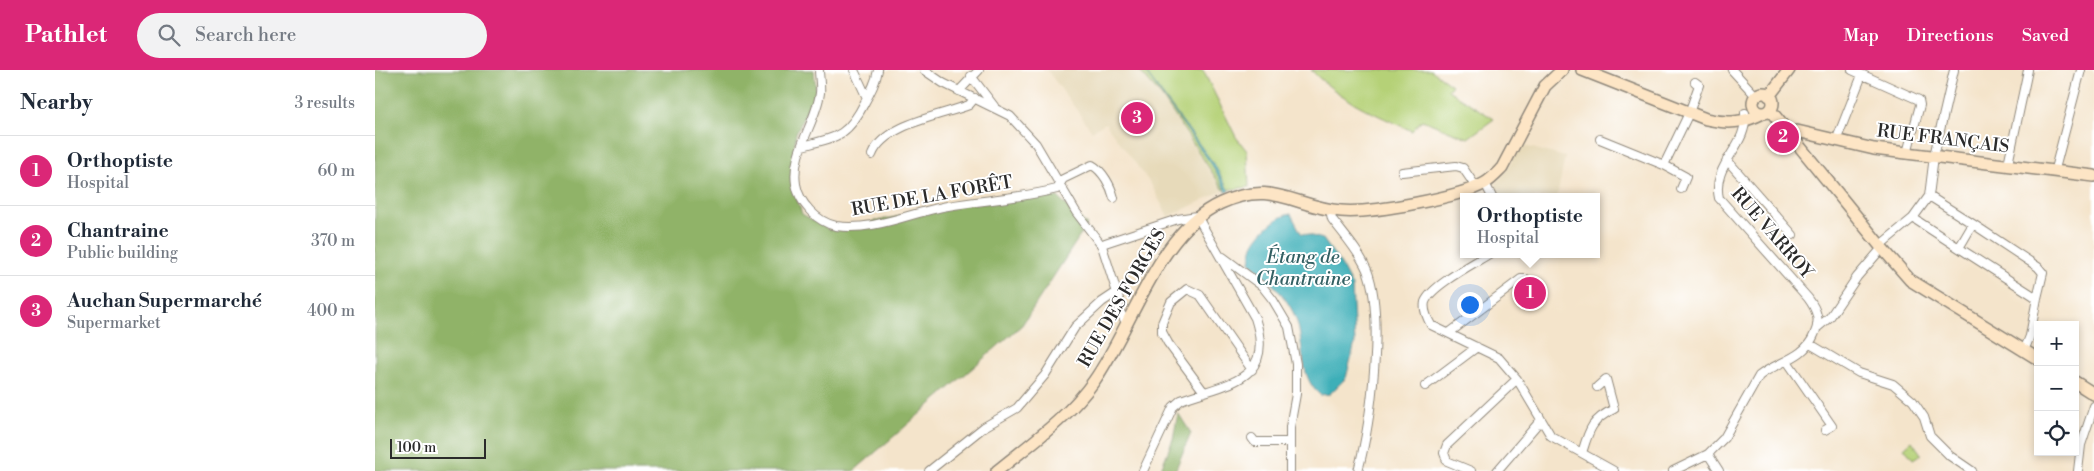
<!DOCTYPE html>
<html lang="en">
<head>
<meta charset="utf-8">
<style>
	body { margin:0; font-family:"Libre Bodoni",serif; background:#f2f2f3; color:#1f2937 }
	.controls { position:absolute; right:15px; bottom:15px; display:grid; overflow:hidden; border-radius:0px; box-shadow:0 2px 8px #0003 }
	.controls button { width:45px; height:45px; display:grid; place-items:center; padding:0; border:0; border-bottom:1px solid #e0e1e3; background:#fff; color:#1f2937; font:25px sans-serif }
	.scale { position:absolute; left:15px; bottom:12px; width:96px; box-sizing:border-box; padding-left:5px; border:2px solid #2b2b2b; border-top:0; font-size:14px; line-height:18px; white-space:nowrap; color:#2b2b2b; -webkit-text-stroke:4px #fff; paint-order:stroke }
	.you { position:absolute; left:1094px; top:234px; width:18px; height:18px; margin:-12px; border:4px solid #fff; border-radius:50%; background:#1a73e8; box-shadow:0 0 0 8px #1a73e833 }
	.badge { display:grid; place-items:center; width:32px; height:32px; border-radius:50%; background:#db2777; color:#fff; font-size:16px; font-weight:700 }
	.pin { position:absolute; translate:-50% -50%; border:2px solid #fff; box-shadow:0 1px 5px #0006 }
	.popup { position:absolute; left:1085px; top:123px; width:140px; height:65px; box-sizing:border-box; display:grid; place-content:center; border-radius:0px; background:#fff; filter:drop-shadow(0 1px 4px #0005); font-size:16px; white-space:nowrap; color:#747a83 }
	.popup b { font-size:19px; color:#1f2937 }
	.popup::after { content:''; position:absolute; left:50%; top:100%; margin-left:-10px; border:10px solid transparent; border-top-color:#fff }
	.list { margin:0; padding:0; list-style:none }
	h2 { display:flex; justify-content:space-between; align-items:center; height:65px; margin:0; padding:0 20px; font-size:21px }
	h2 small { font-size:16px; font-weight:400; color:#747a83 }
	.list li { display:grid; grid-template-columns:32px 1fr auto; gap:15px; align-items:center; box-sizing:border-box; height:70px; padding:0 20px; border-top:1px solid #e0e1e3 }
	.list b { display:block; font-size:19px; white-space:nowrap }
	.list p { margin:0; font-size:16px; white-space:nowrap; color:#747a83 }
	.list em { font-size:16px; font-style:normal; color:#747a83 }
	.icon { flex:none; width:28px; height:28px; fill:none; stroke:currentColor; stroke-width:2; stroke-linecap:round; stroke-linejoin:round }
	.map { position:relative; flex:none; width:1719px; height:401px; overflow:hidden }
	header { display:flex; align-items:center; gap:30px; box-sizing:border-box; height:70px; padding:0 25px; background:#db2777; color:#fff }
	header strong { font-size:24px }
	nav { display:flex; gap:28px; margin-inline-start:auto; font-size:18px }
	.search { width:350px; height:45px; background:#f2f2f3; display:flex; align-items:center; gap:12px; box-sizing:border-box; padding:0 18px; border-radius:28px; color:#747a83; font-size:19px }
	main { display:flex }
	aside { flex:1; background:#fff }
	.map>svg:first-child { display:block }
	.built { fill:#e7daba }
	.green { fill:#b5d177; stroke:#707e51 }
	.forest { fill:#90b368; stroke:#5e6f4a }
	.water { fill:#3eafb8; stroke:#346d72 }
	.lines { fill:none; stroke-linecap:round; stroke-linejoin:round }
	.street-casing { stroke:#90887b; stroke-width:10 }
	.secondary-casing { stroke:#90887b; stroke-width:14 }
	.street { stroke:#fff; stroke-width:8 }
	.secondary { stroke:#fde5c5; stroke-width:11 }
	.labels { text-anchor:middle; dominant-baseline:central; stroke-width:4; stroke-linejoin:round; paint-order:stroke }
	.street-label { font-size:18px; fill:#2b2b2b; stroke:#fff }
	.water-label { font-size:19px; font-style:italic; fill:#336063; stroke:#fff }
</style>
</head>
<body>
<header>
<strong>Pathlet</strong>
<div class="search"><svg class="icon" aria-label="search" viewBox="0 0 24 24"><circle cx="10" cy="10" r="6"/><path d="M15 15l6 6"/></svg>Search here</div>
<nav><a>Map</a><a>Directions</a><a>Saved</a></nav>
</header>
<main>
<aside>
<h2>Nearby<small>3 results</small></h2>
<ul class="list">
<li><span class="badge">1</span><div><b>Orthoptiste</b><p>Hospital</p></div><em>60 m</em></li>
<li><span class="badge">2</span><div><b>Chantraine</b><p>Public building</p></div><em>370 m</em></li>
<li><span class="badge">3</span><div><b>Auchan Supermarché</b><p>Supermarket</p></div><em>400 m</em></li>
</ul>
</aside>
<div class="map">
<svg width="1719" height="401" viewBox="0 0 1719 401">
	<rect width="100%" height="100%" fill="#fff"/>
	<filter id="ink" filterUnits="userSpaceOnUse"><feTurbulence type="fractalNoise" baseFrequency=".02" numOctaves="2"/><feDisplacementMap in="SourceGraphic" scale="10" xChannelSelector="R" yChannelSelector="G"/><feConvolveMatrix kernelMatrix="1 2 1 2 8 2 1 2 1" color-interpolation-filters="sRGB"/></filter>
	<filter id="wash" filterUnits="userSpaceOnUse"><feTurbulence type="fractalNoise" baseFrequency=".0096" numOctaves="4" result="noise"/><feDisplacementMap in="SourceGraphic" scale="20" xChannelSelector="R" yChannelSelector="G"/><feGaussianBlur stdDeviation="1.12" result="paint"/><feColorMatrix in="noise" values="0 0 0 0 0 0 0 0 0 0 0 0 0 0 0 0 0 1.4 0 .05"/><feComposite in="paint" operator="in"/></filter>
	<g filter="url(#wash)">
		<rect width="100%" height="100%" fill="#f4e4cb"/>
		<path class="built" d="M672 0H764L787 27 849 120 793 147 776 114 730 53 717 61Z
			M1146 75 1190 87 1182 127H1125L1121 121V114L1131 102Z"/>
		<path class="green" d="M764 0H828L861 67 872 81 874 117 849 120 787 27Z
			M936 0H1056L1077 15 1073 20 1119 49 1093 68 1047 50 1037 61C1000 44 965 30 936 0Z
			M1537 371 1546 384 1538 389 1529 378Z"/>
		<path class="forest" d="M0 0H439L441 21 421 63 416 110 427 144 455 160 582 135 683 127 712 155 647 255 479 401H0Z
			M803 343 816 363 800 401H785L798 369Z"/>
		<path class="water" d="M769 0 839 94 854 121 852 122 837 95Z
			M916 144 926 163 948 169 965 193 977 216 980 273 971 308 955 324 945 325C921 304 932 270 918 242 909 223 890 207 875 192 876 187 876 181 878 176 884 163 901 146 916 144Z"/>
	</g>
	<g filter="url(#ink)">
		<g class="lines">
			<defs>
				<path id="street" d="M444 0C444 7 446 16 445 23 441 53 416 82 421 114 424 133 442 152 461 156 498 162 537 142 573 136 609 130 646 128 682 119L688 109 717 95C728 101 736 116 739 128
					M479 0 492 28
					M549 0 568 13 635 46 661 74 701 142 727 176 744 229V240L752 254
					M1357 0 1381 26
					M1477 0 1544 30 1545 35 1532 83
					M596 6 619 36
					M584 21 604 0
					M1225 69 1289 95 1311 107 1306 119
					M1461 71 1487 5
					M427 76C463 67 473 66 490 32 496 21 501 12 503 0
					M497 85C509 54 565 46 594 35L600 28
					M1352 90 1418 165
					M1633 94 1653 0
					M1289 95 1314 43 1324 15 1320 12
					M1680 99 1706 0
					M1027 102 1081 96 1088 98 1101 117
					M1110 113 1117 127
					M955 140 957 149C969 165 984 181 992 200 1010 246 996 352 983 401
					M1538 148 1584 178 1598 154 1554 126
					M727 176 730 173 803 149 822 146 880 248C901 312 851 313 806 330L798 337 768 401
					M1504 176 1538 148 1554 126 1559 86 1579 0
					M1584 178 1662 228 1668 203 1663 197 1598 154
					M1114 184C1098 194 1056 216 1050 232 1048 240 1052 248 1056 255L1124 288 1142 309 1176 366 1239 401
					M848 187 887 216 898 230 914 257 921 294V324L915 357V401
					M1443 257 1455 247 1482 207 1507 178
					M1074 263 1146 209H1151L1154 213 1149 218 1141 213
					M1435 274 1484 303 1518 314 1538 331 1549 347 1555 366 1575 386 1597 401
					M1649 281 1655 266 1662 228
					M1412 291 1457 356 1450 360
					M1050 316 1102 277
					M829 322 793 273 787 262V253L796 232 812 219 825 225 877 300
					M877 368 880 372H915
					M1207 383C1214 360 1216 350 1239 339L1231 309 1222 317
					M1333 384 1344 401
					M554 401 609 357 642 338 670 305 700 257 727 232 742 222
					M1096 401 1072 391 1069 383 1072 375 1142 309
					M1122 401 1165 351
					M1298 401 1333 384 1349 368 1384 306C1403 291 1429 289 1439 265 1446 251 1442 240 1433 228L1344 128C1336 94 1374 76 1370 43
					M1703 401 1706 375 1719 336"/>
				<path id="secondary" d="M1207 0 1331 49C1352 54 1369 53 1388 43
					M1378 33a10 10 0 1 1 20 0a10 10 0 1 1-20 0Z
					M1394 26 1414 0
					M1395 40 1507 178 1535 210 1663 289
					M1416 65 1422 61 1499 79 1719 106
					M1700 312 1719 324
					M622 401C655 374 694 347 719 311 758 256 783 161 846 133 898 109 919 137 966 141 995 144 1086 127 1110 113 1117 109 1122 103 1127 98L1170 16 1187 0"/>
			</defs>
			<use href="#street" class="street-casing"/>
			<use href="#secondary" class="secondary-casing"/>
			<use href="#street" class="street"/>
			<use href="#secondary" class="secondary"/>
		</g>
	</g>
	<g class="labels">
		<g class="street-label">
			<text transform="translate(1568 69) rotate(7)">RUE FRANÇAIS</text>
			<text transform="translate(557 126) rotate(-10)">RUE DE LA FORÊT</text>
			<text transform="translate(1397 163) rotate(49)">RUE VARROY</text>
			<text transform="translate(747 228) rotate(-60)">RUE DES FORGES</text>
		</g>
		<g class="water-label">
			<text x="928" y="187">Étang de<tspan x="928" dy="22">Chantraine</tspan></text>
		</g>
	</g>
</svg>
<div class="controls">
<button>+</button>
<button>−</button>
<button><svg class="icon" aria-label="locate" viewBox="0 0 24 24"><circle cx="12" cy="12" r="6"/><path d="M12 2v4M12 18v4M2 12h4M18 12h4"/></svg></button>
</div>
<div class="scale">100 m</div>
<div class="you"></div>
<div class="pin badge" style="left:1155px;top:223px">1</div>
<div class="popup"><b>Orthoptiste</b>Hospital</div>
<div class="pin badge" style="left:1408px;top:67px">2</div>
<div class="pin badge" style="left:762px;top:48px">3</div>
</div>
</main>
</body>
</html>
